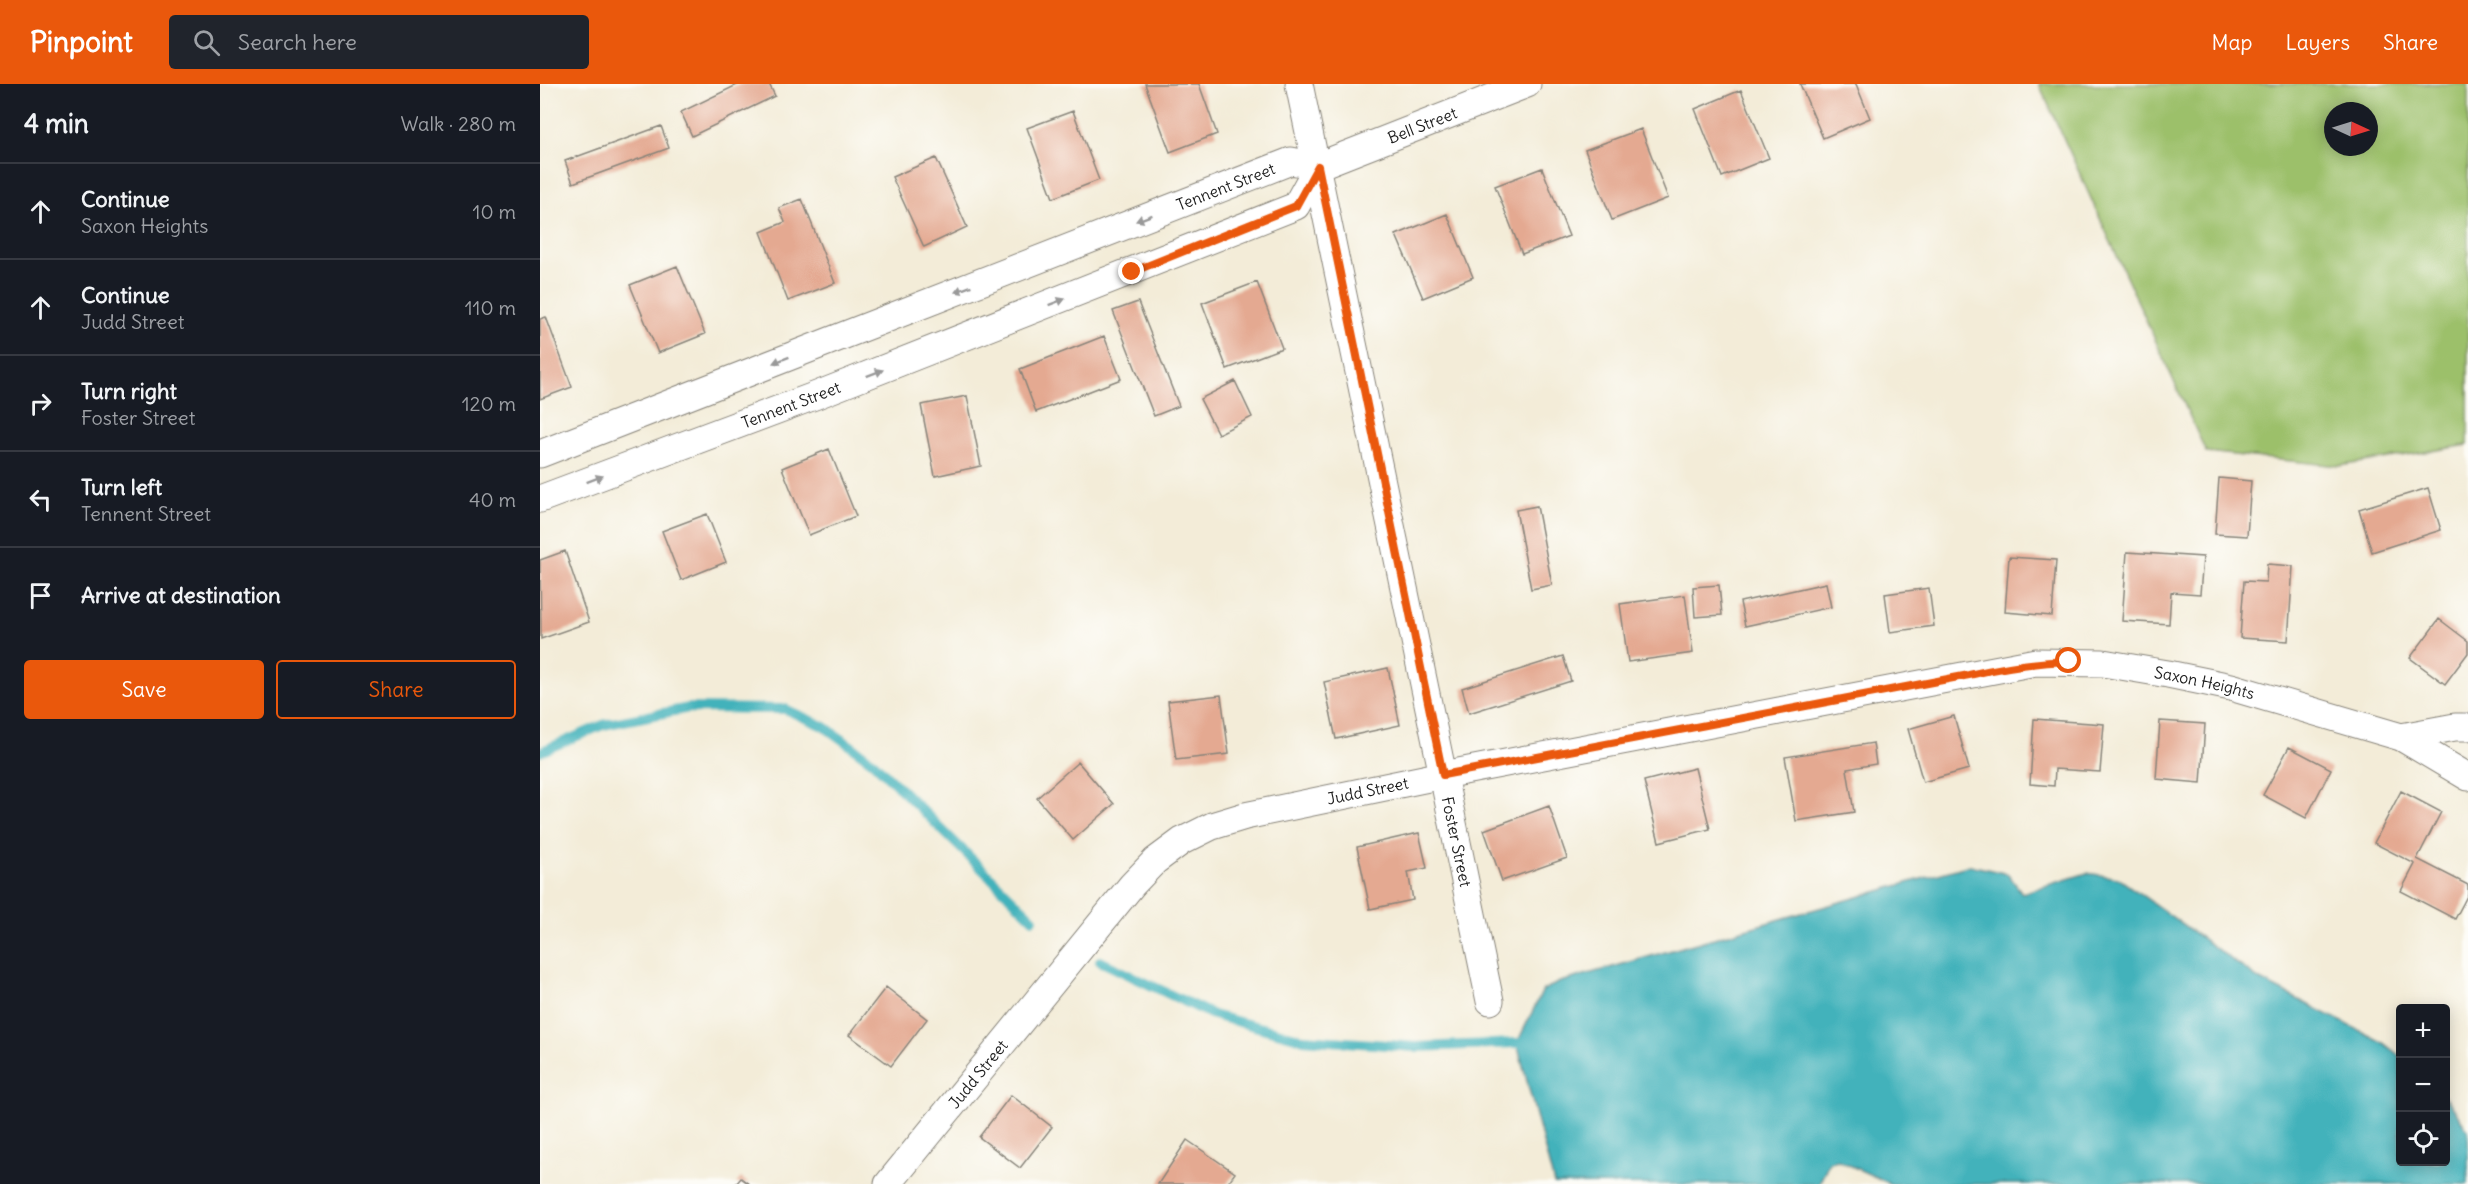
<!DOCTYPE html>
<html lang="en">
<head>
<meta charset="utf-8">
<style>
	body { margin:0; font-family:Delius,sans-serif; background:#20242c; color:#f1f3f6 }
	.controls { position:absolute; right:18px; bottom:18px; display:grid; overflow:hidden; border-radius:6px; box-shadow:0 3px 15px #0003 }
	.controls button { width:54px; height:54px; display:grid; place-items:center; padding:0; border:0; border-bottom:2px solid #363941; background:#171b24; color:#f1f3f6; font:30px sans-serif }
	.compass { position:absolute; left:1784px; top:18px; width:54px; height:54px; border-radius:50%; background:#171b24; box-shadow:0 3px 15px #0003; rotate:94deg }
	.stop { position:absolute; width:18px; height:18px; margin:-14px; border:4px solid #ea580c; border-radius:50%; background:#fff }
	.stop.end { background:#ea580c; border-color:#fff; box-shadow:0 2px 6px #0008 }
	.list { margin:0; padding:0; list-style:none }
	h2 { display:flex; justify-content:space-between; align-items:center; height:78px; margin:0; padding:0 24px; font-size:26px }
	h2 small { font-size:20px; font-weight:400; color:#9ea1a6 }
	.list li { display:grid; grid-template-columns:39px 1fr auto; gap:18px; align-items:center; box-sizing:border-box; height:96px; padding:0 24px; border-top:2px solid #363941 }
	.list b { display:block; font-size:22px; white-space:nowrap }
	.list p { margin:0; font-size:20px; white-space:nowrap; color:#9ea1a6 }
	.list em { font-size:20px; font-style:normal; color:#9ea1a6 }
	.actions { display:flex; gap:12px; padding:18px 24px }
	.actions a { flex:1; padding:14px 0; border:2px solid #ea580c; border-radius:6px; text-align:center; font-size:21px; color:#ea580c }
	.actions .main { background:#ea580c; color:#fff }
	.icon { flex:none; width:33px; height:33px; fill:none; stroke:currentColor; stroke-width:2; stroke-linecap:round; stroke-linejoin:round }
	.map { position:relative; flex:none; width:1928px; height:1100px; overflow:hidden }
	header { display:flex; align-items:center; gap:36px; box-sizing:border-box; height:84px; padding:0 30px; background:#ea580c; color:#fff }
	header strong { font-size:28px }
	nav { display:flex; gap:33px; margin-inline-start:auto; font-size:21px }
	.search { width:420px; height:54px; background:#20242c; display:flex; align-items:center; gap:15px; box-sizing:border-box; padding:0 21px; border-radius:6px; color:#9ea1a6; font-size:22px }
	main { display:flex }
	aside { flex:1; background:#171b24 }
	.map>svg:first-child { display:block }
	.green { fill:#9cc06a; stroke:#5c6e43; stroke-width:1.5; fill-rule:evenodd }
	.water { fill:#42b2bb; stroke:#2f676c; stroke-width:1.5 }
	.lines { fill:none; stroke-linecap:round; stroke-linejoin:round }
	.stream { stroke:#42b2bb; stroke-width:10 }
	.building { fill:#e4a991 }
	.minor-casing { stroke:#88847a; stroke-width:29 }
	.minor { stroke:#fff; stroke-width:27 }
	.oneway { fill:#999 }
	.route { stroke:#ea580c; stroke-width:8 }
	.labels { text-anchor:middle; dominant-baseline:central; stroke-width:6; stroke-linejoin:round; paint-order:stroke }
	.street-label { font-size:16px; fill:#1c1c1c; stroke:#fdfcf7 }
</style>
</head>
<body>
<header>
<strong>Pinpoint</strong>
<div class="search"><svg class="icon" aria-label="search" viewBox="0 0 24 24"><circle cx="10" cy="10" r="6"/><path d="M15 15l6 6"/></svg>Search here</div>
<nav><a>Map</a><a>Layers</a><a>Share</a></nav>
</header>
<main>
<aside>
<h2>4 min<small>Walk · 280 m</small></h2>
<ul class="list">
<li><svg class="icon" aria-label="ahead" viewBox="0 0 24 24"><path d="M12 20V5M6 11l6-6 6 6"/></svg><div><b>Continue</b><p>Saxon Heights</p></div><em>10 m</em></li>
<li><svg class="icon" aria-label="ahead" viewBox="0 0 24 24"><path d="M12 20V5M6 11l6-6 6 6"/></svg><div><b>Continue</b><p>Judd Street</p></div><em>110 m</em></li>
<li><svg class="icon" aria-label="right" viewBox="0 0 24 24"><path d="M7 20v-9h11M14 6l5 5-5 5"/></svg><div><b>Turn right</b><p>Foster Street</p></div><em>120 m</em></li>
<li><svg class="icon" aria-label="left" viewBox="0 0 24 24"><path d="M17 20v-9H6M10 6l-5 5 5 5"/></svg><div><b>Turn left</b><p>Tennent Street</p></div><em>40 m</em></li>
<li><svg class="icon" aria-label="arrive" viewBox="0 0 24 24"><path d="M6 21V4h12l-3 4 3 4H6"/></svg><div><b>Arrive at destination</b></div></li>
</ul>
<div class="actions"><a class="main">Save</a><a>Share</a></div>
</aside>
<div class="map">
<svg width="1928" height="1100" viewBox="0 0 1928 1100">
	<rect width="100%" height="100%" fill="#fdfcf7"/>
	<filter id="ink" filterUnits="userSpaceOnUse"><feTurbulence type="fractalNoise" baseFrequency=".0167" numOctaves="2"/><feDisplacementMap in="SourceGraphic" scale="12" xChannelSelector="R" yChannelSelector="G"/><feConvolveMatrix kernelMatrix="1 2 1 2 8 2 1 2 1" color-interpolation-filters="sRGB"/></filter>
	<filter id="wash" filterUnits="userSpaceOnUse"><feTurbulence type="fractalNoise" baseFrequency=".008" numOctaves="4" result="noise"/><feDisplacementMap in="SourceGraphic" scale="24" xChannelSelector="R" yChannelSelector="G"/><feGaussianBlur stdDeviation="1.35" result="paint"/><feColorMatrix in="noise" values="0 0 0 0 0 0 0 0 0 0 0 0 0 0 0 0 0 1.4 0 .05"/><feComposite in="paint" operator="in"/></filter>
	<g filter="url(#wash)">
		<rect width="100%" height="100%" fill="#f3ecd8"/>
		<path class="green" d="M1499 0H1928V361L1799 382 1666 368ZM1793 27H1829V63H1793Z"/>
		<path class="water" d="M1430 781 1468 790 1482 809 1547 789 1578 794 1720 896 1842 958 1860 972V1078H1906V1013L1928 1046V1100H1351L1298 1076 1289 1078 1279 1100H1014L977 959 1003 906 1020 898Z"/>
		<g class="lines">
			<path class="stream" d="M0 668 63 641 149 624 245 625 285 643 333 678 493 835
				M560 877 673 931 763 955 876 963 977 959"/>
		</g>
		<g id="blocks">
			<path class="building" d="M199 0H229L235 12 152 52 141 28Z
				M605 0H659L677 50 630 68Z
				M1260 0H1316L1330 34 1283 54Z
				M1201 6 1229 74 1182 93 1155 25Z
				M533 27 559 96 513 114 487 44Z
				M121 42 129 64 33 99 25 77Z
				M1101 45 1128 114 1072 136 1045 66Z
				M396 74 427 143 384 163 352 93Z
				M1002 84 1029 152 982 170 955 102Z
				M262 115 295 199 248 217 221 148 245 138 239 124Z
				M907 130 933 193 883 214 856 151Z
				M137 182 165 250 118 269 90 201Z
				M717 198 742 264 687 285 662 219Z
				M598 218 639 322 614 332 573 227Z
				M6 233 32 303 0 315V235Z
				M564 252 581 295 496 328 480 285Z
				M695 297 712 333 678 350 660 315Z
				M427 312 441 382 395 392 381 321Z
				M289 365 316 432 269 451 242 384Z
				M1679 394 1711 397 1707 452 1675 450Z
				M1888 404 1901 446 1832 468 1819 425Z
				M997 422 1012 501 991 505 976 426Z
				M167 430 186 478 141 496 122 447Z
				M25 467 49 538 1 555 0 476Z
				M1587 468 1663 473 1660 510 1631 508 1629 540 1582 537Z
				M1469 473 1516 476 1512 532 1465 528Z
				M1727 480 1753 482 1748 557 1700 554 1704 497 1726 498Z
				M1286 499 1291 523 1205 542 1200 518Z
				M1179 501 1182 531 1155 533 1153 503Z
				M1389 504 1394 542 1350 548 1345 510Z
				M1145 511 1153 569 1088 578 1080 520Z
				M1899 535 1928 557V569L1905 600 1870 574Z
				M1023 572 1031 597 929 629 922 604Z
				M848 584 860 641 796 655 784 598Z
				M681 611 689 670 636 676 628 617Z
				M1414 632 1429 685 1383 698 1368 645Z
				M1494 635 1564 640 1560 688 1515 685 1514 702 1490 700Z
				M1620 637 1665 640 1661 699 1616 695Z
				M1333 659 1336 680 1307 685 1314 728 1256 737 1245 673Z
				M1749 663 1791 685 1766 734 1723 711Z
				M538 678 574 720 533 756 497 714Z
				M1155 684 1170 745 1119 758 1104 697Z
				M1861 707 1901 728 1877 775 1928 801V810L1915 835 1861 807 1875 780 1834 759Z
				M1009 722 1027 774 962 797 944 746Z
				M879 749 887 784 868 788 873 816 830 825 817 763Z
				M346 903 387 935 351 982 309 951Z
				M471 1011 512 1043 480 1084 439 1053Z
				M647 1056 695 1089 687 1100H618Z
				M201 1094 209 1100H196Z"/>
		</g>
	</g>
	<g filter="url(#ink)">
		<use href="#blocks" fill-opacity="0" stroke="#88847a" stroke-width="1.5"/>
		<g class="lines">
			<defs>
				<g id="minor">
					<path id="s1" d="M759 0 950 917"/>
					<path id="s2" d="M778 82 987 0"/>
					<path id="s3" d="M0 370 751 77 778 82"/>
					<path id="s4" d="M0 415 277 311 756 122 778 82"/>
					<path d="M1861 653 1915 643H1928"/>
					<path id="s5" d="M348 1100 592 801 615 777 642 757 672 742 705 732 903 691 1496 578 1563 579 1628 590 1691 603 1861 653 1928 693"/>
				</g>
			</defs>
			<use href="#minor" class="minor-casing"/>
			<use href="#minor" class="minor"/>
		</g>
		<defs><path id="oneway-solid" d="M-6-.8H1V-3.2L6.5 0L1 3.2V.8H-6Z" transform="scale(1.5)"/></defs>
		<g class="oneway">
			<use href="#oneway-solid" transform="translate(604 134) rotate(159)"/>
			<use href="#oneway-solid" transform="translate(423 205) rotate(159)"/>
			<use href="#oneway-solid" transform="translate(517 218) rotate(-21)"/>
			<use href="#oneway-solid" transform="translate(241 276) rotate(159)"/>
			<use href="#oneway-solid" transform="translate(335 289) rotate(-21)"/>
			<use href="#oneway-solid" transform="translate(55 395) rotate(-21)"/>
		</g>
	</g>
	<g class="lines" filter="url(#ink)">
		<path class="route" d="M592 188 756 122 778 82 903 691 1429 591C1463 583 1494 578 1529 577"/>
	</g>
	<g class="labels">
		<g class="street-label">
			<text stroke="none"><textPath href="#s2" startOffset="112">Bell Street</textPath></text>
			<text stroke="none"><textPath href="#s3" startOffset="736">Tennent Street</textPath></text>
			<text stroke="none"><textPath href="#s4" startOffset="268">Tennent Street</textPath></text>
			<text stroke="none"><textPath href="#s5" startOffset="1497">Saxon Heights</textPath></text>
			<text stroke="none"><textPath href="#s5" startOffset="646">Judd Street</textPath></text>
			<text stroke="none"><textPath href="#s1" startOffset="774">Foster Street</textPath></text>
			<text stroke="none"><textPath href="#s5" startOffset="142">Judd Street</textPath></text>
		</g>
	</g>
</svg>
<div class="controls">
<button>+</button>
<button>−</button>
<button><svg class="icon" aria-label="locate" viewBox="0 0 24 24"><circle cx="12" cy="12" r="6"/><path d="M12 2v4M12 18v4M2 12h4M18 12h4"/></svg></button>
</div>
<svg class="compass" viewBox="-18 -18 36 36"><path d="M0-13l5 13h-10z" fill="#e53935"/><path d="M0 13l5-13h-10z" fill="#9ea1a6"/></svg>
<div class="stop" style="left:1529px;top:577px"></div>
<div class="stop end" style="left:592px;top:188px"></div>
</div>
</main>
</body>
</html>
